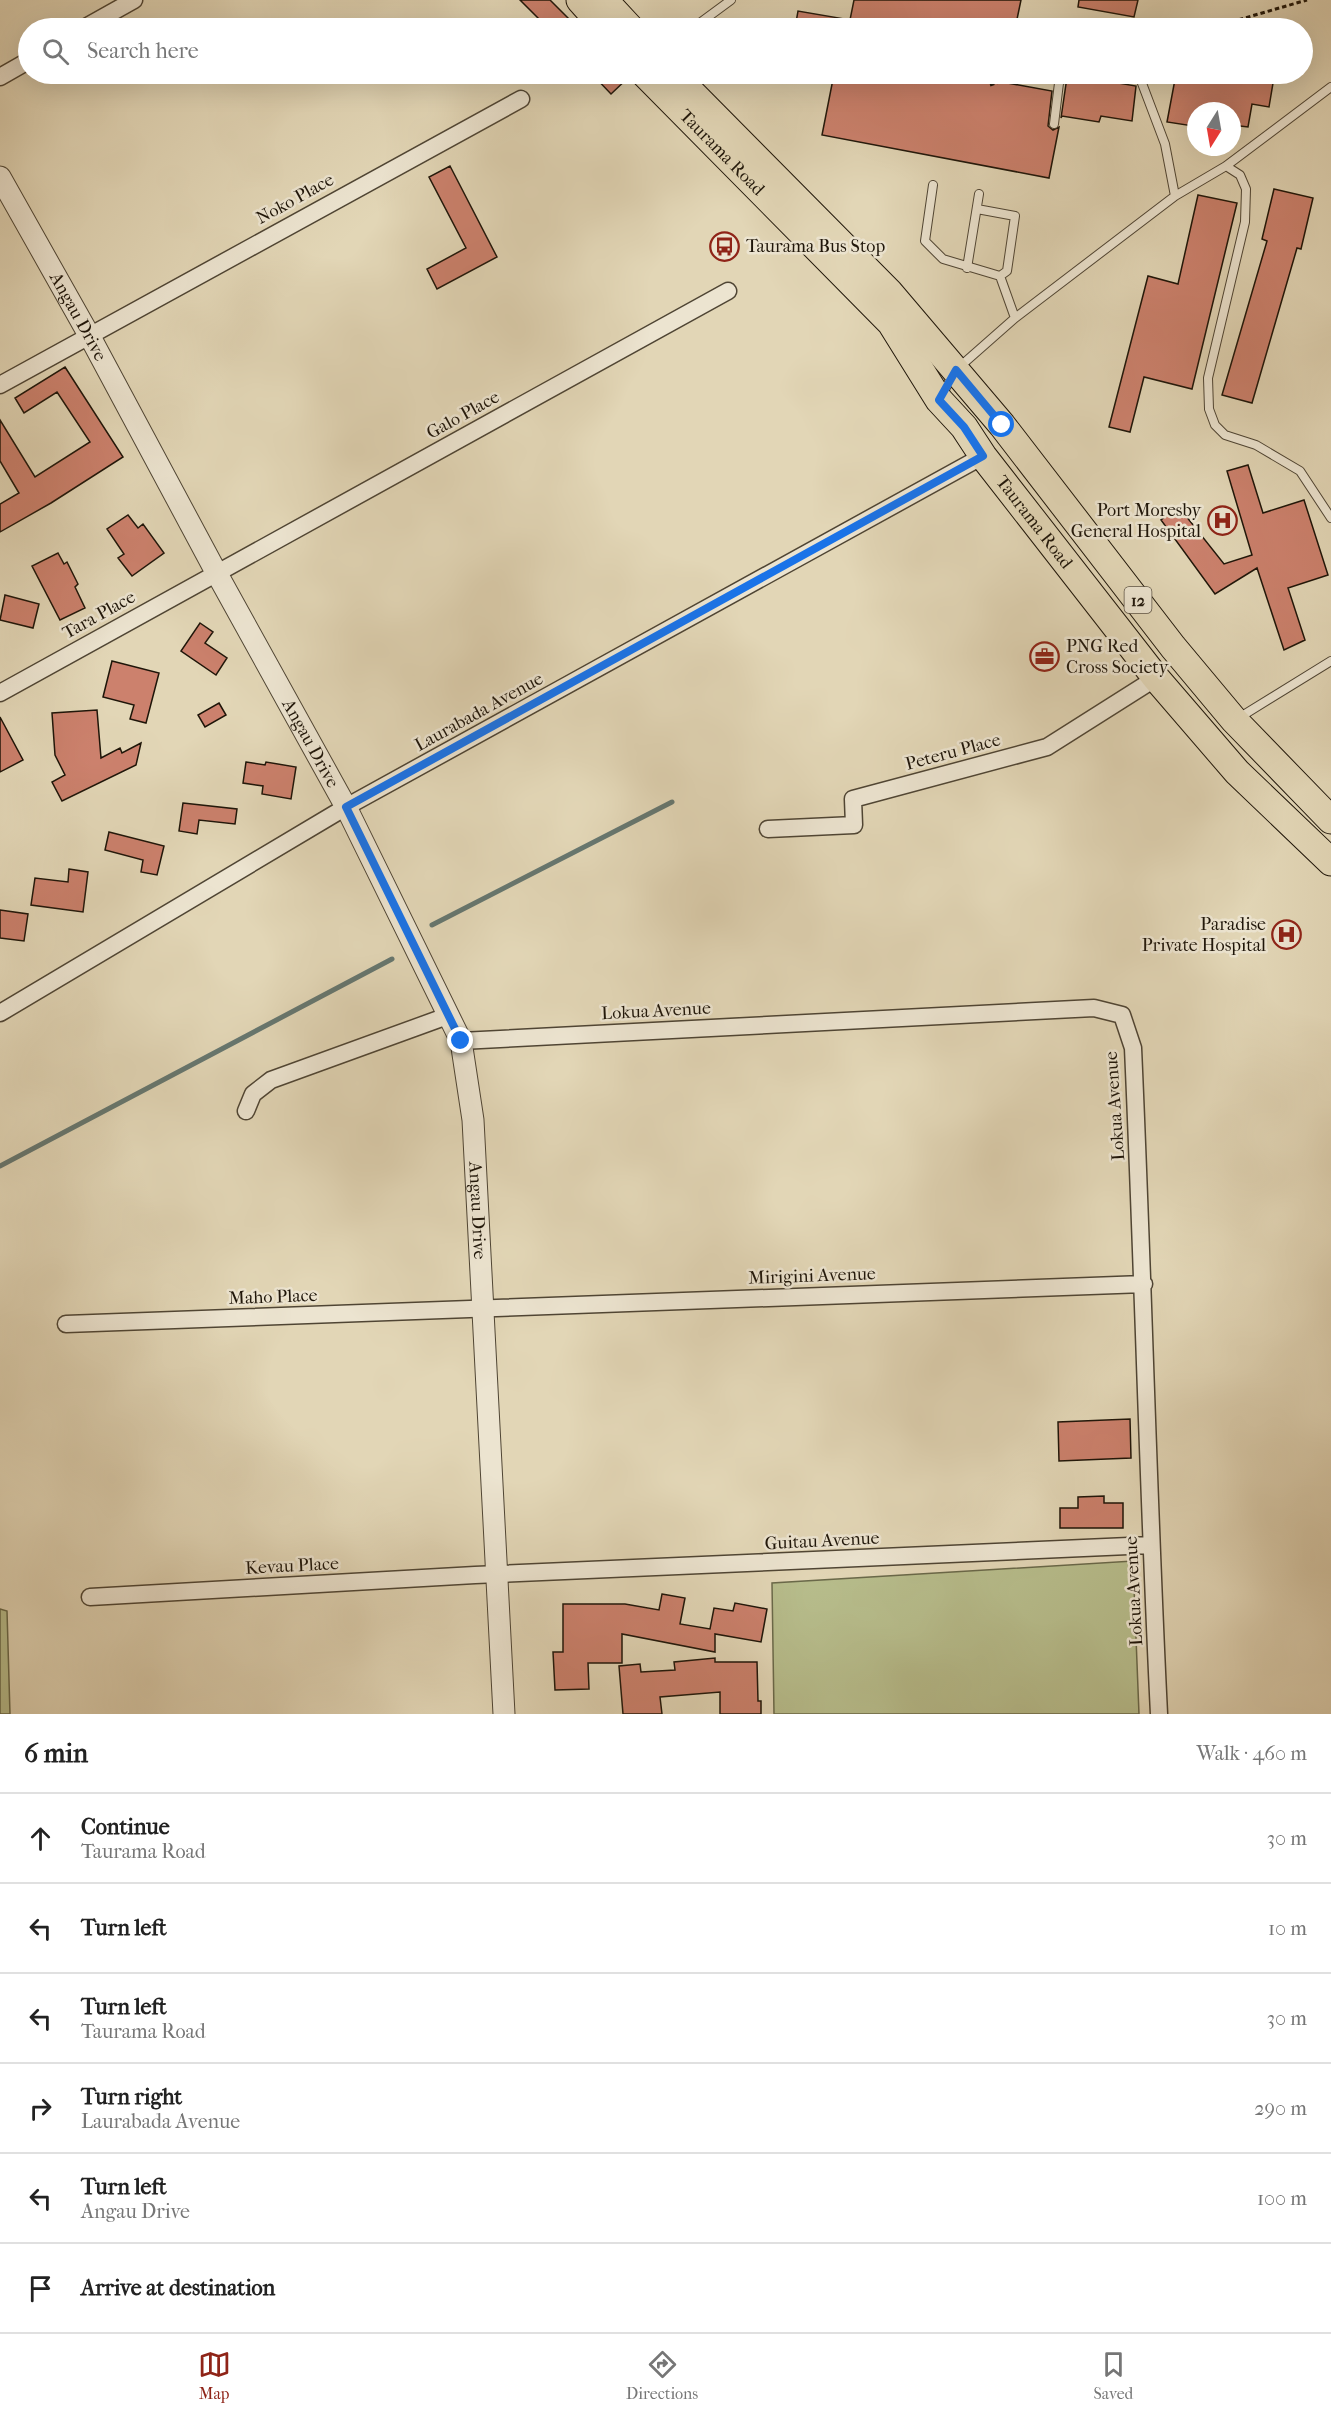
<!DOCTYPE html>
<html lang="en">
<head>
<meta charset="utf-8">
<style>
	body { margin:0; font-family:"IM FELL French Canon",serif; background:#f6f6f6; color:#222 }
	.compass { position:absolute; left:1187px; top:102px; width:54px; height:54px; border-radius:50%; background:#fff; box-shadow:0 6px 24px #0002; rotate:191deg }
	.stop { position:absolute; width:18px; height:18px; margin:-14px; border:4px solid #1a73e8; border-radius:50%; background:#fff }
	.stop.end { background:#1a73e8; border-color:#fff; box-shadow:0 2px 6px #0008 }
	.list { margin:0; padding:0; list-style:none }
	h2 { display:flex; justify-content:space-between; align-items:center; height:78px; margin:0; padding:0 24px; font-size:26px }
	h2 small { font-size:20px; font-weight:400; color:#767676 }
	.list li { display:grid; grid-template-columns:39px 1fr auto; gap:18px; align-items:center; box-sizing:border-box; height:90px; padding:0 24px; border-top:2px solid #e0e0e0 }
	.list b { display:block; font-size:22px; white-space:nowrap }
	.list p { margin:0; font-size:20px; white-space:nowrap; color:#767676 }
	.list em { font-size:20px; font-style:normal; color:#767676 }
	.icon { flex:none; width:33px; height:33px; fill:none; stroke:currentColor; stroke-width:2; stroke-linecap:round; stroke-linejoin:round }
	.map { position:relative; flex:none; width:1331px; height:1714px; overflow:hidden }
	.search { position:absolute; background:#fff; box-shadow:0 6px 24px #0002; left:18px; right:18px; top:18px; height:66px; display:flex; align-items:center; gap:15px; box-sizing:border-box; padding:0 21px; border-radius:33px; color:#767676; font-size:22px }
	.sheet { height:618px; background:#fff }
	nav { display:flex; justify-content:space-around; align-items:center; box-sizing:border-box; height:84px; border-top:2px solid #e0e0e0; background:#fff; font-size:16px; color:#767676 }
	nav a { display:grid; justify-items:center; gap:3px }
	nav .on { color:#8f2418 }
	.map>svg:first-child { display:block }
	.green { fill:#b7bd8c; stroke:#6a694a; stroke-width:1.5 }
	.lines { fill:none; stroke-linecap:round; stroke-linejoin:round }
	.stream { stroke:#667770; stroke-width:5 }
	.building { fill:#cc816d; stroke:#1e1509; stroke-width:1.5 }
	.service-casing { stroke:#4f4534; stroke-width:10 }
	.minor-casing { stroke:#4f4534; stroke-width:19 }
	.tertiary-casing { stroke:#4f4534; stroke-width:23 }
	.primary-casing { stroke:#1e1509; stroke-width:29 }
	.path { stroke:#1e1509; stroke-width:3; stroke-dasharray:4.5 3; stroke-linecap:butt }
	.service { stroke:#ece4d0; stroke-width:8 }
	.minor { stroke:#ece4d0; stroke-width:16 }
	.tertiary { stroke:#ece4d0; stroke-width:21 }
	.primary { stroke:#e2d6b6; stroke-width:27 }
	.route { stroke:#1a73e8; stroke-width:8 }
	.labels { text-anchor:middle; dominant-baseline:central; stroke-width:5; stroke-linejoin:round; paint-order:stroke }
	.shield { fill:#ece4d0; stroke:#5c5345; stroke-width:1.5 }
	.shield-label { font-size:16px; font-weight:bold; fill:#1e1509 }
	.street-label { font-size:18px; fill:#1e1509; stroke:#ece4d0 }
	.poi-label { font-size:18px; fill:#1e1509; stroke:#ece4d0; text-anchor:start }
</style>
</head>
<body>
<div class="map">
<svg width="1331" height="1714" viewBox="0 0 1331 1714">
	<rect width="100%" height="100%" fill="#e2d6b6"/>
	<filter id="stains"><feTurbulence type="fractalNoise" baseFrequency=".00333" numOctaves="4"/><feColorMatrix values="0 0 0 0 .2 0 0 0 0 .09 0 0 0 0 .02 0 0 0 .5 -.17"/></filter>
	<radialGradient id="worn" r=".72"><stop offset=".6" stop-color="#630" stop-opacity="0"/><stop offset="1" stop-color="#630" stop-opacity=".3"/></radialGradient>
	<path class="green" d="M1133 1561 1139 1714H774L772 1583Z
		M0 1609 7 1611 10 1714H0Z"/>
	<g class="lines">
		<path class="stream" d="M432 925 672 802
			M0 1166 392 959"/>
	</g>
	<path class="building" d="M520 0H550L578 28H548Z
		M854 0H1021L1016 24 1002 21 1001 28H795L798 11 850 20Z
		M1079 0H1138L1134 17 1078 7Z
		M592 74H630V76L611 94Z
		M834 74H992L991 80 1052 91 1048 126 1053 130 1059 127 1049 178 822 135Z
		M1176 74H1257L1256 80 1273 83 1269 107 1252 104 1248 127 1232 125V111H1196L1193 126 1167 122Z
		M1072 75 1136 86 1132 121 1101 116 1099 122 1062 116 1061 118 1066 84Z
		M450 166 497 257 437 289 427 269 466 248 429 177Z
		M1274 189 1313 198 1301 249 1297 248 1252 403 1222 395 1267 241 1262 239Z
		M1198 195 1237 203 1192 389 1144 377 1130 432 1109 427 1148 276 1178 284Z
		M65 367 123 457 51 503 0 532V504L19 493 0 461V420L35 477 90 442 57 392 24 413 15 398Z
		M1248 465 1263 513 1304 500 1328 575 1288 588 1305 640 1284 650 1257 568 1215 594 1161 520 1178 506 1224 564 1252 555 1227 471Z
		M128 515 138 528 143 524 164 553 132 576 118 558 124 554 107 529Z
		M58 553 64 564 67 562 78 584 75 587 85 608 60 620 32 566Z
		M5 595 39 604 33 628 0 620Z
		M200 623 213 632 205 643 227 658 216 675 181 651Z
		M112 661 159 673 146 723 130 719 134 705 103 697Z
		M219 703 226 715 205 727 198 715Z
		M97 710 101 758 120 748 122 753 141 743 136 765 62 801 52 782 65 775 55 755 52 713Z
		M0 717 23 760 0 772Z
		M246 762 265 765 266 762 296 767 291 799 262 794 263 786 243 783Z
		M183 803 237 809 235 824 199 820 197 834 179 831Z
		M109 832 164 846 157 875 141 872 143 860 105 850Z
		M69 869 88 872 83 912 31 905 35 878 68 882Z
		M0 910 28 914 24 941 0 938Z
		M1130 1419 1131 1458 1059 1461 1058 1422Z
		M1104 1496V1503H1123V1528H1060V1508H1078V1497Z
		M662 1594 685 1598 680 1624 710 1629 714 1608 733 1611 735 1603 767 1609 761 1642 715 1634V1652L622 1634V1663H588L589 1689 555 1690 553 1652H563V1604H625L659 1610Z
		M715 1658V1662H757L758 1701H761V1714H720V1692L660 1697 662 1714H623L619 1666 640 1664 641 1672 675 1670 674 1662Z"/>
	<g class="lines">
		<defs>
			<path id="service" d="M693 28 731 0
				M1133 74 1140 78 1165 144 1175 196
				M1054 124 1059 83 1066 74
				M1226 166 1240 175 1246 189 1245 222 1208 378 1209 409 1215 425 1225 435 1256 445 1300 471 1331 518
				M933 185 925 241 943 259 1000 276 1015 318
				M977 209 1015 216 1007 271 1000 276
				M967 268 979 194
				M941 396 956 370 1015 318 1175 196 1226 166 1331 87
				M1237 719 1331 661"/>
			<path id="minor" d="M84 28 134 0
				M0 77 28 61
				M0 385 521 99
				M0 693 728 291
				M768 829 854 825 853 799 1047 747 1156 678
				M0 1013 346 807 983 456
				M461 1041 1094 1008 1122 1015 1133 1048C1143 1270 1148 1492 1159 1714
				M246 1111 253 1094 271 1080 450 1015
				M66 1324 1144 1284
				M90 1597 475 1575 1151 1545"/>
			<g id="tertiary">
				<path id="s1" d="M0 177 89 335 216 572 346 807 461 1041 473 1120 504 1714"/>
			</g>
			<g id="primary">
				<path d="M580 0 605 28"/>
				<path d="M604 0 630 28"/>
				<path id="s2" d="M645 74 891 323 939 400 964 427 983 456 1156 678 1237 772 1331 862"/>
				<path d="M673 74 889 292 1002 425 1173 647 1234 720 1331 820"/>
			</g>
		</defs>
		<use href="#service" class="service-casing"/>
		<use href="#minor" class="minor-casing"/>
		<use href="#tertiary" class="tertiary-casing"/>
		<use href="#primary" class="primary-casing"/>
		<path class="path" d="M1210 28 1307 0
			M990 85 1026 74"/>
		<use href="#service" class="service"/>
		<use href="#minor" class="minor"/>
		<use href="#tertiary" class="tertiary"/>
		<use href="#primary" class="primary"/>
	</g>
	<g class="lines">
		<path class="route" d="M461 1041 346 807 983 456 964 427 939 400 956 370 1002 425"/>
	</g>
	<defs>
		<symbol id="bus-ring" viewBox="-11 -11 22 22"><circle r="9.5" fill="#ece4d0" stroke="#8f2418" stroke-width="1.5"/><path d="M-5-6H5V4H4V6H2V4H-2V6H-4V4H-5ZM-3.5-4V0h7V-4ZM-3.5 1.2v1.5H-2V1.2ZM2 1.2v1.5H3.5V1.2Z" fill="#8f2418"/></symbol>
		<symbol id="hospital-ring" viewBox="-11 -11 22 22"><circle r="9.5" fill="#ece4d0" stroke="#8f2418" stroke-width="1.5"/><path d="M-5-5h3v3.5h4V-5h3V5h-3V1.5h-4V5h-3Z" fill="#8f2418"/></symbol>
		<symbol id="office-ring" viewBox="-11 -11 22 22"><circle r="9.5" fill="#ece4d0" stroke="#8f2418" stroke-width="1.5"/><path d="M-6-3h4V-5.5h4V-3h4V5H-6ZM-1-4.5V-3h2v-1.5ZM-6 0V1H6V0Z" fill="#8f2418"/></symbol>
	</defs>
	<g fill-rule="evenodd">
		<use href="#bus-ring" x="708" y="230" width="33" height="33"/>
		<use href="#hospital-ring" x="1206" y="504" width="33" height="33"/>
		<use href="#office-ring" x="1028" y="640" width="33" height="33"/>
		<use href="#hospital-ring" x="1270" y="918" width="33" height="33"/>
	</g>
	<g class="labels">
		<rect class="shield" x="1124.5" y="587" width="27" height="26" rx="4.5"/>
		<g class="shield-label">
			<text x="1138" y="600">12</text>
		</g>
		<g class="street-label">
			<text stroke="none"><textPath href="#s2" startOffset="110">Taurama Road</textPath></text>
			<text transform="translate(295 199) rotate(-29)">Noko Place</text>
			<text stroke="none"><textPath href="#s1" startOffset="160">Angau Drive</textPath></text>
			<text transform="translate(463 415) rotate(-29)">Galo Place</text>
			<text stroke="none"><textPath href="#s2" startOffset="596">Taurama Road</textPath></text>
			<text transform="translate(99 615) rotate(-29)">Tara Place</text>
			<text transform="translate(479 712) rotate(-29)">Laurabada Avenue</text>
			<text stroke="none"><textPath href="#s1" startOffset="646">Angau Drive</textPath></text>
			<text transform="translate(953 752) rotate(-15)">Peteru Place</text>
			<text transform="translate(656 1011) rotate(-3)">Lokua Avenue</text>
			<text transform="translate(1115 1106) rotate(-94)">Lokua Avenue</text>
			<text stroke="none"><textPath href="#s1" startOffset="1150">Angau Drive</textPath></text>
			<text transform="translate(812 1276) rotate(-2)">Mirigini Avenue</text>
			<text transform="translate(273 1297) rotate(-2)">Maho Place</text>
			<text transform="translate(822 1541) rotate(-3)">Guitau Avenue</text>
			<text transform="translate(292 1566) rotate(-3)">Kevau Place</text>
			<text transform="translate(1134 1591) rotate(-93)">Lokua Avenue</text>
		</g>
		<g class="poi-label">
			<text x="746" y="246">Taurama Bus Stop</text>
			<text x="1201" y="510" text-anchor="end">Port Moresby<tspan x="1201" dy="21">General Hospital</tspan></text>
			<text x="1066" y="646">PNG Red<tspan x="1066" dy="21">Cross Society</tspan></text>
			<text x="1266" y="924" text-anchor="end">Paradise<tspan x="1266" dy="21">Private Hospital</tspan></text>
		</g>
	</g>
	<rect width="100%" height="100%" filter="url(#stains)"/>
	<rect width="100%" height="100%" fill="url(#worn)"/>
</svg>
<svg class="compass" viewBox="-18 -18 36 36"><path d="M0-13l5 13h-10z" fill="#e53935"/><path d="M0 13l5-13h-10z" fill="#767676"/></svg>
<div class="stop" style="left:1002px;top:425px"></div>
<div class="stop end" style="left:461px;top:1041px"></div>
<div class="search"><svg class="icon" aria-label="search" viewBox="0 0 24 24"><circle cx="10" cy="10" r="6"/><path d="M15 15l6 6"/></svg>Search here</div>
</div>
<section class="sheet">
<h2>6 min<small>Walk · 460 m</small></h2>
<ul class="list">
<li><svg class="icon" aria-label="ahead" viewBox="0 0 24 24"><path d="M12 20V5M6 11l6-6 6 6"/></svg><div><b>Continue</b><p>Taurama Road</p></div><em>30 m</em></li>
<li><svg class="icon" aria-label="left" viewBox="0 0 24 24"><path d="M17 20v-9H6M10 6l-5 5 5 5"/></svg><div><b>Turn left</b></div><em>10 m</em></li>
<li><svg class="icon" aria-label="left" viewBox="0 0 24 24"><path d="M17 20v-9H6M10 6l-5 5 5 5"/></svg><div><b>Turn left</b><p>Taurama Road</p></div><em>30 m</em></li>
<li><svg class="icon" aria-label="right" viewBox="0 0 24 24"><path d="M7 20v-9h11M14 6l5 5-5 5"/></svg><div><b>Turn right</b><p>Laurabada Avenue</p></div><em>290 m</em></li>
<li><svg class="icon" aria-label="left" viewBox="0 0 24 24"><path d="M17 20v-9H6M10 6l-5 5 5 5"/></svg><div><b>Turn left</b><p>Angau Drive</p></div><em>100 m</em></li>
<li><svg class="icon" aria-label="arrive" viewBox="0 0 24 24"><path d="M6 21V4h12l-3 4 3 4H6"/></svg><div><b>Arrive at destination</b></div></li>
</ul>
</section>
<nav>
<a class="on"><svg class="icon" aria-label="map" viewBox="0 0 24 24"><path d="M3 6l6-2 6 2 6-2v14l-6 2-6-2-6 2zM9 4v14M15 6v14"/></svg>Map</a>
<a><svg class="icon" aria-label="directions" viewBox="0 0 24 24"><path d="M12 3l9 9-9 9-9-9zM9 14v-3h6M13 9l2 2-2 2"/></svg>Directions</a>
<a><svg class="icon" aria-label="saved" viewBox="0 0 24 24"><path d="M7 4h10v16l-5-4-5 4z"/></svg>Saved</a>
</nav>
</body>
</html>
